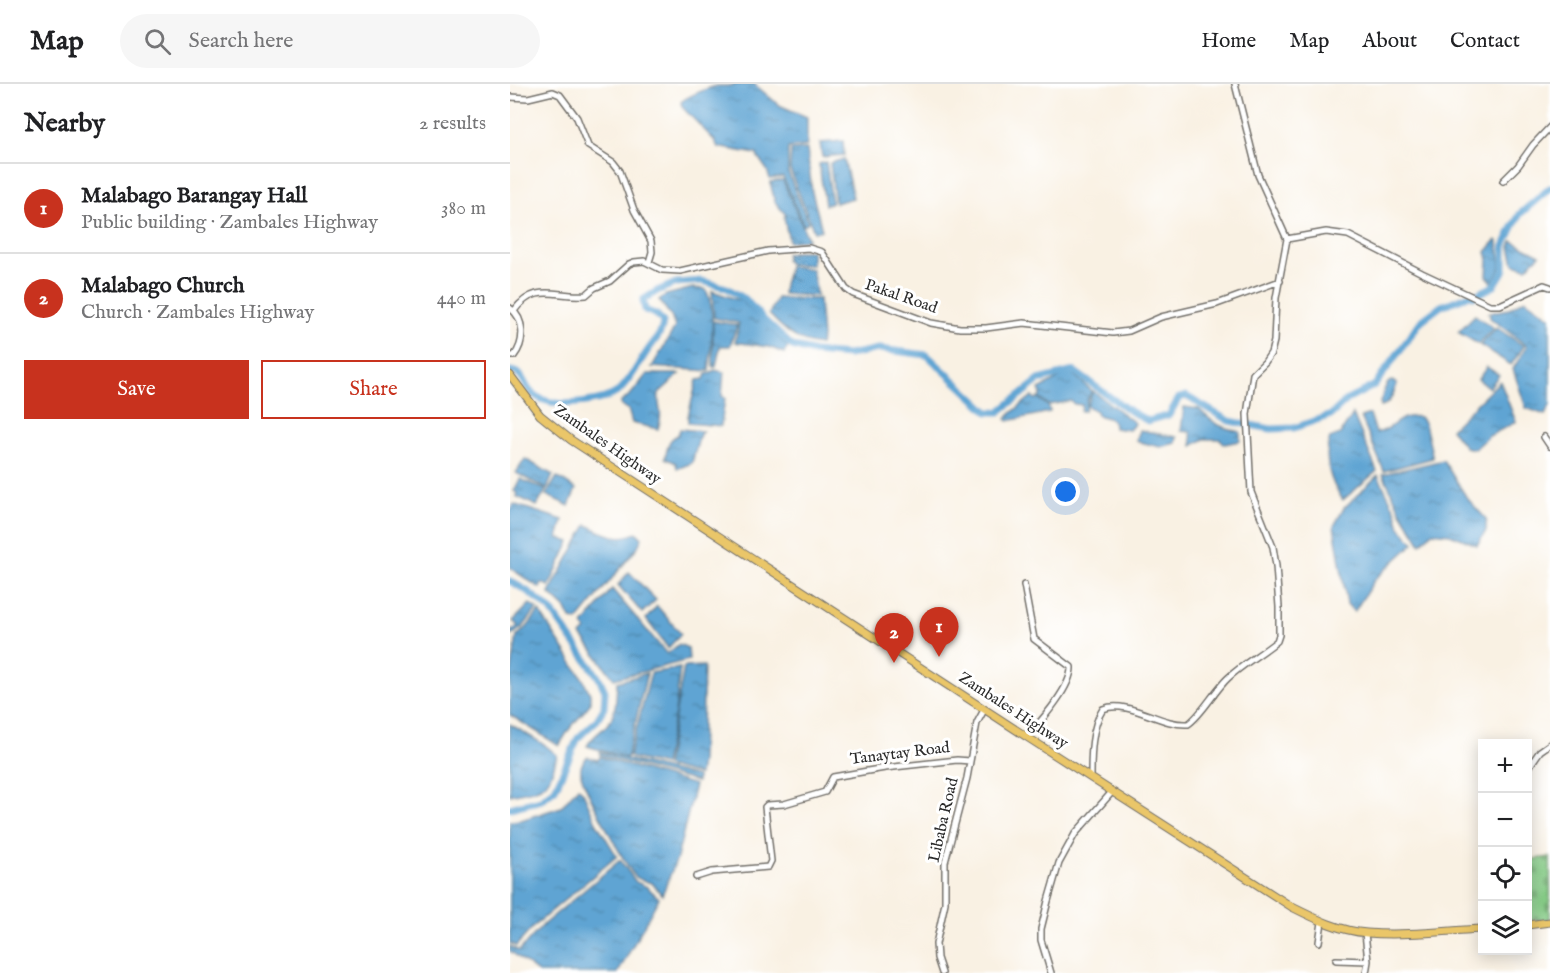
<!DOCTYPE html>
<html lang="en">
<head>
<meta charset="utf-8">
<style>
	body { margin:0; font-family:"IM FELL English",serif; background:#f6f6f6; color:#202124 }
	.controls { position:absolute; right:18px; bottom:18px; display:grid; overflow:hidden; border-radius:0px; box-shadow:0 3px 15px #0003 }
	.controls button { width:54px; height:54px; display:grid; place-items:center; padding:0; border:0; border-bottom:2px solid #e0e0e0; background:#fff; color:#202124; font:30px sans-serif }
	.you { position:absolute; left:556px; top:408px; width:21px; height:21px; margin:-15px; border:4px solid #fff; border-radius:50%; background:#1a73e8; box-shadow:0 0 0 9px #1a73e833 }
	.badge { display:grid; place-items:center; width:39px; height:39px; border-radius:50%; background:#c8321e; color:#fff; font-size:20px; font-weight:700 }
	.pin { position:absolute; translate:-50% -50px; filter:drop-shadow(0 2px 3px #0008) }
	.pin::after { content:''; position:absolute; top:32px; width:21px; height:18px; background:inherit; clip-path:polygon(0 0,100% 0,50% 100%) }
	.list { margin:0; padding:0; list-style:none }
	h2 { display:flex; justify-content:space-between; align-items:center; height:78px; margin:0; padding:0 24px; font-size:26px }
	h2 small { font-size:20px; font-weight:400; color:#757577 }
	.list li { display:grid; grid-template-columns:39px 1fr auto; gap:18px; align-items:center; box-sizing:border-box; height:90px; padding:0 24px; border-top:2px solid #e0e0e0 }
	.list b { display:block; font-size:22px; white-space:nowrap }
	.list p { margin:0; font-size:20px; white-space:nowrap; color:#757577 }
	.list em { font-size:20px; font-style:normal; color:#757577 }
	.actions { display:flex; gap:12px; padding:18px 24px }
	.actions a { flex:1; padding:14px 0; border:2px solid #c8321e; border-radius:0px; text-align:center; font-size:21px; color:#c8321e }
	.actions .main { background:#c8321e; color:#fff }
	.icon { flex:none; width:33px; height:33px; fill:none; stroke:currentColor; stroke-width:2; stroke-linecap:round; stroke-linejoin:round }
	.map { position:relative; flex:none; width:1040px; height:889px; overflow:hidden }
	header { display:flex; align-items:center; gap:36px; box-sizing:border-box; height:84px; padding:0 30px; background:#fff; border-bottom:2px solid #e0e0e0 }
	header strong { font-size:28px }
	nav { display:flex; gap:33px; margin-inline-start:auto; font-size:21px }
	.search { width:420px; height:54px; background:#f6f6f6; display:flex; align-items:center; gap:15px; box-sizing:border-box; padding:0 21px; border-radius:33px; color:#757577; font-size:22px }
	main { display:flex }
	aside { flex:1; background:#fff }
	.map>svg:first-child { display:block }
	.cemetery { fill:url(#cemetery-stones); stroke:#587c59; stroke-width:1.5 }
	.water { fill:url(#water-ripples); stroke:#44687f; stroke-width:1.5 }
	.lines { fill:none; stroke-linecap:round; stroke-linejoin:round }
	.river { stroke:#5ea4d3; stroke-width:7 }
	.minor-casing { stroke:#73706b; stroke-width:8 }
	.major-casing { stroke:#73706b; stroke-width:9 }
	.minor { stroke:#fff; stroke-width:5 }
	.major { stroke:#eac669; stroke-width:7 }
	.labels { text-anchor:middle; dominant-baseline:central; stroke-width:6; stroke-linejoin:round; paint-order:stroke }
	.street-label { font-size:16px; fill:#2b2b2b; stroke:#fff }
</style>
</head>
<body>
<header>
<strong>Map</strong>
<div class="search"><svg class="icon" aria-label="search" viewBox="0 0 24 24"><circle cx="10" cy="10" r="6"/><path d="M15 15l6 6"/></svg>Search here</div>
<nav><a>Home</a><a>Map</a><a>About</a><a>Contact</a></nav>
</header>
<main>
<aside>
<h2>Nearby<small>2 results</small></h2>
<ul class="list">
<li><span class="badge">1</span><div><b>Malabago Barangay Hall</b><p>Public building · Zambales Highway</p></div><em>380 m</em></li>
<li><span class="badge">2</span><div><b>Malabago Church</b><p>Church · Zambales Highway</p></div><em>440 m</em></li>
</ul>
<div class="actions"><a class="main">Save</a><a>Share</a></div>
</aside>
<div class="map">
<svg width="1040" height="889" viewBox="0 0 1040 889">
	<defs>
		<pattern id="cemetery-stones" width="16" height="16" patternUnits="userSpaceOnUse" patternTransform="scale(1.5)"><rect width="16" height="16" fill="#86cc87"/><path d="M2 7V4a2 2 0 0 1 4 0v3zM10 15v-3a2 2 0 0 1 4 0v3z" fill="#74af75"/></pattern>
		<pattern id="water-ripples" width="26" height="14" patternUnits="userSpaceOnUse" patternTransform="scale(1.5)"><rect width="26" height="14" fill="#5ea4d3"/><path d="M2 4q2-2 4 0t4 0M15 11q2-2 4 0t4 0" fill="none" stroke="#4e86ab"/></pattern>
	</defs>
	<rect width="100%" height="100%" fill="#fff"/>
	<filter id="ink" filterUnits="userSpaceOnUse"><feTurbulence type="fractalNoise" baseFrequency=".0167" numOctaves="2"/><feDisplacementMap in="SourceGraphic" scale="12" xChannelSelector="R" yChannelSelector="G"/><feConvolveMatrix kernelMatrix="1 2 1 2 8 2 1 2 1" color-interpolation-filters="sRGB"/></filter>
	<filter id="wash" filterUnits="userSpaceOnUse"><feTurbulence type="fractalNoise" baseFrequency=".008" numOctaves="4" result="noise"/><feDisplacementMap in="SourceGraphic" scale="24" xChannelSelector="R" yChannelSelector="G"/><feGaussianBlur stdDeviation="1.35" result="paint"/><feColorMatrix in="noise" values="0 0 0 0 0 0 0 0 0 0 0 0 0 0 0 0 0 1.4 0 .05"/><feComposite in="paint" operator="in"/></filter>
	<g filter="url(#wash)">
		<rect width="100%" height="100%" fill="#f9f1e3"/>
		<path class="cemetery" d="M1040 773V835L1018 837 1017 776Z"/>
		<path class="water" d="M228 0H244L269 21 297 33V62L278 64V88L298 138 294 142 273 93 260 95 257 86 246 70 208 63 205 57 172 23 171 18C176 13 201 2 208 2 217 2 220 3 228 0Z
			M333 57 334 71 312 73 310 59Z
			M297 65 302 108 312 146 304 148 280 86 281 66Z
			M334 75 343 114 325 119 320 79Z
			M316 78 322 119 315 121 309 80Z
			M273 96 274 99 298 155 279 158 274 133 276 131 265 118 260 98Z
			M986 156 988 157C987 176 998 180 982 198L977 192 978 175 976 168Z
			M1002 157 1030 171 1016 184 1004 180 1000 163Z
			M293 167H302V181L280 180 276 176V170Z
			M279 182 302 185 307 212 273 210C272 202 278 190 279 182Z
			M183 204 195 205C207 221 201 267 199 287L142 283 165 243 161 232 149 216 156 211Z
			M202 207 232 217 278 263 274 269 259 263 225 258 229 239 204 234Z
			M267 214 309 215 312 253 310 261C287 259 274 246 259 230Z
			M1015 215 1040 233V321L1035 331 1016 324 1003 285 1017 262 980 234V230L977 229 999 225Z
			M965 231 984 244 968 260 948 248Z
			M203 237 227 241 220 262H210L206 283H203Z
			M987 244 1014 262 1001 281 970 261Z
			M977 283 989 291 979 304 968 295Z
			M204 286 214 288 212 312 215 314 211 342 178 339V332L187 296 194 295 196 290 202 289Z
			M137 290H170L149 309C147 326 154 326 148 345L122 339 118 325 111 322V318L122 309Z
			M563 290 582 307 577 316 575 327H571L572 321 564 320 561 317 539 321 529 314 531 310 529 305 555 291Z
			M882 297 887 300C883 310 881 319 871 323L870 318C874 311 873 303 879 298Z
			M990 297 1006 338 979 352 965 365 955 363 941 345Z
			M583 307 625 339 619 346 604 344C604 333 596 334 587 331L586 327 577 322Z
			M522 312 525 315 528 314 539 323 540 328 498 337 496 335 499 331Z
			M674 323 689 325C704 340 710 343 730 348V357L715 360 710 355H694L682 362 681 348 671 347Z
			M843 330 867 387 833 416C820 399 813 374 820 354L830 350Z
			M860 330 866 349C885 346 887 329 910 333L915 340 923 374 874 387 851 333Z
			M170 345 193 347 190 350 182 379 167 385 166 379 155 374C158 363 157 356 168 351Z
			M630 346 667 353 666 359 650 363 626 357Z
			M15 375 43 391 37 405 6 389Z
			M933 376 957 414 976 435V447L967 461 940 450 922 448 911 460 891 428 873 390Z
			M868 391 886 428 890 443 904 459 865 495 844 528 837 520 824 442 834 424Z
			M47 393 66 405 59 422 36 411Z
			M10 395 36 406 27 422 6 412 7 409 4 407Z
			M3 420 53 436 48 454 60 458 39 502 32 499 30 504 0 484V427Z
			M77 441C92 448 110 459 126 448L132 454 127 464 67 537 61 535 56 525 39 509Z
			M119 488 146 516 132 529 108 501Z
			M102 505 157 570 169 560 178 564 179 576 104 595 71 551 76 546 73 541Z
			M20 520 27 525 13 543 0 552V548L8 542 3 537Z
			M147 522 171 550 158 564 136 535Z
			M29 527 73 595 80 610V620L58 647 49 662 0 631V597L7 552 18 542Z
			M194 582 191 677 189 691 156 682 174 583Z
			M170 584 165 629 154 681 119 673 141 589Z
			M137 589 117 674 77 662C83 650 94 647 100 637 107 626 106 610 107 598Z
			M0 640 35 661 47 671C39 706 33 704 0 711Z
			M90 668 187 693V698L90 671Z
			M77 673 88 676 90 673 185 701 167 774 152 811 142 799C136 797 130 797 125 792 115 781 74 704 71 690 70 682 72 679 77 673Z
			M68 703 73 708 86 738 107 772 25 841 6 862 0 859V737L11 736 51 723Z
			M110 776 126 798 137 803 149 814 108 889H29L0 867V862L9 867 35 839Z"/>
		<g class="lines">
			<path class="river" d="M0 287C14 288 13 300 21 308 24 312 33 316 37 317 54 323 94 318 109 307 121 296 129 279 138 266 145 256 152 250 153 238L147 231 135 226 133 216 147 207 166 199 192 197 217 204 235 215 253 235 282 262 304 268 338 271 369 265 417 271 478 328H489L529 296 564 287 617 325 638 337 659 331 669 314 676 312 719 337 761 345 784 344 821 331 837 316 865 301 911 237 931 222 960 211 964 212 984 202 994 186V162L1003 143 1010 130 1040 104
				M0 497 17 507 40 525 89 594 95 607 94 624 86 637 68 654 45 705 31 716 0 724"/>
		</g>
	</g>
	<g filter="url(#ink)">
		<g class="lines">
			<defs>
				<path id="minor" d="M725 0 748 91 777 155 816 148 838 151 912 189 980 221H990L1034 201 1040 203
					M0 13 18 14 43 8 50 11 67 34 78 62 103 78 110 87 124 126 141 157 142 168 139 178
					M993 97 1008 82 1023 61 1040 43
					M0 224C15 235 15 258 4 272H0
					M4 227C26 197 47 214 76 211L84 204 100 197 119 180 124 178 134 177 152 186 170 187 258 167 299 164 312 168 336 205 343 210 421 239 450 244H476L514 239 603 249 619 247 651 233 707 220 770 197
					M1034 353 1040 362
					M514 501 524 555 561 583C562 603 530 638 517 653
					M1017 686 1030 667 1040 660
					M581 693C581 672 581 643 593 625 618 615 651 642 678 640 691 632 705 606 718 594 733 580 751 570 767 557L769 551V523L766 482 763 463 741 408 737 330 743 290 755 278 761 269 764 257 766 214 777 155
					M186 793 202 788 258 783 261 777 255 723 257 721 274 720 315 708 323 693 375 684 447 676 460 677
					M855 849 858 877 856 889
					M809 858 812 838
					M826 876 858 877
					M432 889 427 874 426 860 435 819V778L457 694 467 639 474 626
					M541 889 531 856V845L538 817 549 779 565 750 602 708"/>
				<path id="major" d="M0 291 30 331 61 356 517 653 782 823C806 835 830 847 857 849 895 852 934 847 972 845
					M1017 841 1040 838"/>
			</defs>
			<use href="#minor" class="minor-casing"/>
			<use href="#major" class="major-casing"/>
			<use href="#minor" class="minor"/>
			<use href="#major" class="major"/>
		</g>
	</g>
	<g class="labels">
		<g class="street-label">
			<text transform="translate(391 213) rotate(19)">Pakal Road</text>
			<text transform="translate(97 361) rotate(35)">Zambales Highway</text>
			<text transform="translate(503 627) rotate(33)">Zambales Highway</text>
			<text transform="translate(390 670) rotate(-7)">Tanaytay Road</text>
			<text transform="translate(434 736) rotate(-77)">Libaba Road</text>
		</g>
	</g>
</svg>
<div class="controls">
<button>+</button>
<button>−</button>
<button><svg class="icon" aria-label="locate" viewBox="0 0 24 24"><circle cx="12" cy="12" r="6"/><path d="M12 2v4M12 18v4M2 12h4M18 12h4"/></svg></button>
<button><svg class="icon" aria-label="layers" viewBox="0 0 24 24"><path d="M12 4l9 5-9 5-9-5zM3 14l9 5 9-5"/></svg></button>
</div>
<div class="you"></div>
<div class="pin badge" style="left:429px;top:573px">1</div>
<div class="pin badge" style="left:384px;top:579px">2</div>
</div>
</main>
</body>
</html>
